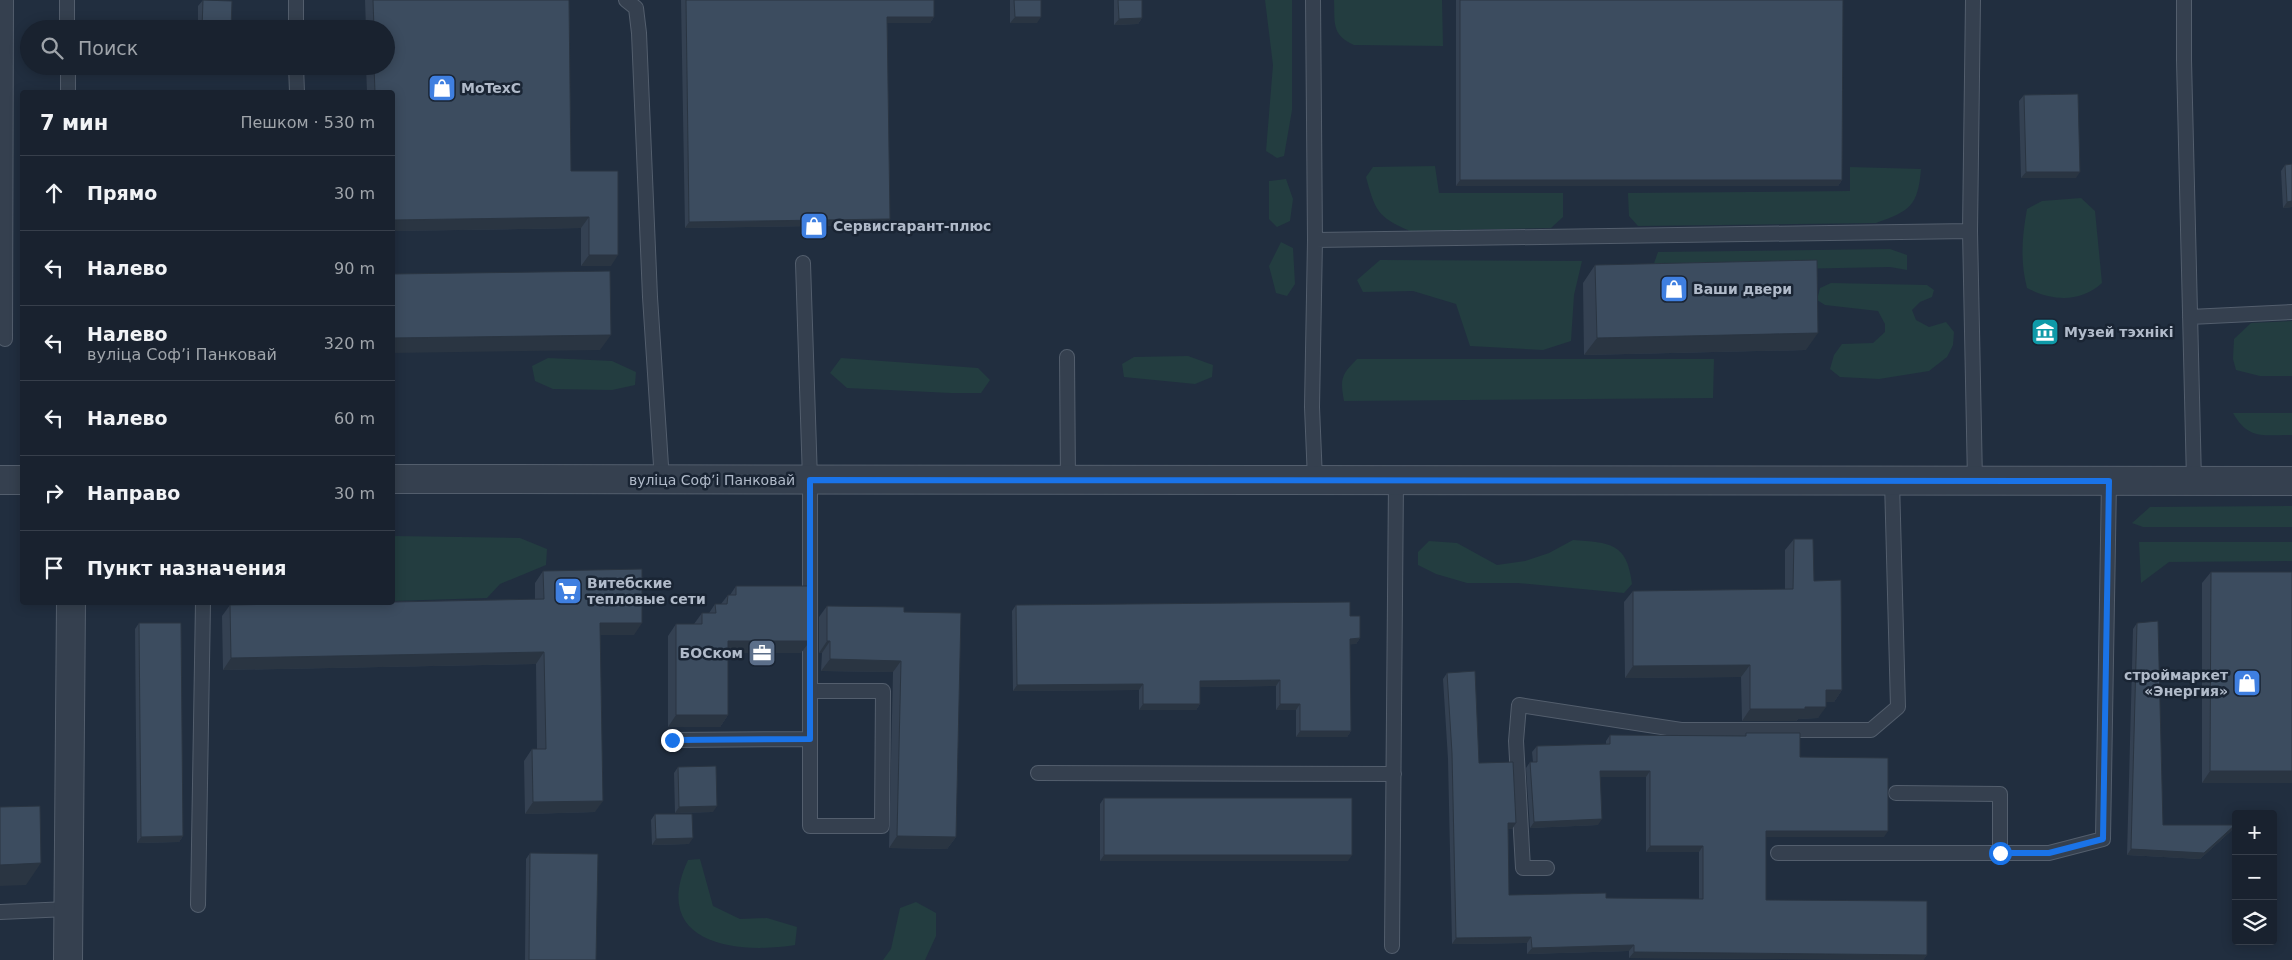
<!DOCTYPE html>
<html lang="ru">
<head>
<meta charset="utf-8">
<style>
	body { margin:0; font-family:"DejaVu Sans",sans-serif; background:#222a37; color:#f1f3f6 }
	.controls { position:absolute; right:15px; bottom:15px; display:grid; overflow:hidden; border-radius:5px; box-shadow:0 2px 12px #0003 }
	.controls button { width:45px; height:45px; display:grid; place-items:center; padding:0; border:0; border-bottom:1px solid #373f4b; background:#19222f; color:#f1f3f6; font:25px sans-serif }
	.stop { position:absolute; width:15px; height:15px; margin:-11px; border:4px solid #1a73e8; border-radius:50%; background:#fff }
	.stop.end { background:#1a73e8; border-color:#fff; box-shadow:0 1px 5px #0008 }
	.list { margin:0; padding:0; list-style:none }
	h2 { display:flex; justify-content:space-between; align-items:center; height:65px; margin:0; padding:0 20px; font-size:21px }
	h2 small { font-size:16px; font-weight:400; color:#9fa4aa }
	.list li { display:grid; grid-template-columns:32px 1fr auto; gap:15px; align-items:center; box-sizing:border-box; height:75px; padding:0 20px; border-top:1px solid #373f4b }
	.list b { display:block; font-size:19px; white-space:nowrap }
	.list p { margin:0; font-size:16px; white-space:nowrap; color:#9fa4aa }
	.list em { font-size:16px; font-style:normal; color:#9fa4aa }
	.icon { flex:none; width:28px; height:28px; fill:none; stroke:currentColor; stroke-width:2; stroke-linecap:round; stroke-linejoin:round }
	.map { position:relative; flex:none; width:2292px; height:960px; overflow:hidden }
	.search { position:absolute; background:#19222f; box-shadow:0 2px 12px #0003; left:20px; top:20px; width:375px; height:55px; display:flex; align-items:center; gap:12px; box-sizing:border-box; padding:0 18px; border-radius:28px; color:#9fa4aa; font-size:19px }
	.panel { position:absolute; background:#19222f; box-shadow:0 2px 12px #0003; left:20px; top:90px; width:375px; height:515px; border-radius:5px }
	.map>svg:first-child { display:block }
	.green { fill:#233d40 }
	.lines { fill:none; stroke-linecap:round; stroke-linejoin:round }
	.lane-casing { stroke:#535e6d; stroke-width:16 }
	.street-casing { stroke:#535e6d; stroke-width:30 }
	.lane { stroke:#35404f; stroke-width:14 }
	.street { stroke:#35404f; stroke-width:28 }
	.wall { fill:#344152 }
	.shaded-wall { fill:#2a3542 }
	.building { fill:#3c4c5f; stroke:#2a3542 }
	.route { stroke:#1a73e8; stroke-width:6 }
	.labels { text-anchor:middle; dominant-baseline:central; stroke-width:5; stroke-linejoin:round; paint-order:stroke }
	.poi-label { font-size:14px; font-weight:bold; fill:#b1bbca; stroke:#1a2534; text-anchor:start }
	.street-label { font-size:14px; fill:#b1bbca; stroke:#1a2534 }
</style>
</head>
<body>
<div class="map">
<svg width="2292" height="960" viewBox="0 0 2292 960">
	<rect width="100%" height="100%" fill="#212e3f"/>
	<path class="green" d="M1265 0H1292V110L1284 156 1277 158 1266 151 1273 65Z
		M1334 0H1442L1443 46 1354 45C1331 35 1335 22 1334 0Z
		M1435 166 1439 193H1563V217L1551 228 1410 231C1377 217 1375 210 1366 177L1373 167Z
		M1850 167 1921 169C1918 206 1910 211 1876 223L1638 226 1629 216 1628 193 1850 191Z
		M1286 179 1293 199 1290 221 1277 227 1269 219V181Z
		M2081 198 2095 211 2102 283C2080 303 2052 301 2027 288 2020 261 2022 237 2027 209L2042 201Z
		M1281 242 1293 248 1295 284 1287 296 1276 293 1269 266Z
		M1890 249 1907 255V270L1890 267 1651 272 1658 252Z
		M1380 260 1582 261 1574 295 1571 341 1543 350 1470 346 1456 304 1413 291 1363 292 1357 280Z
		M1831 283 1927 285 1934 290 1932 297 1920 302 1912 310 1916 320 1929 327 1946 322 1954 332 1953 345 1947 357 1929 371 1879 379 1840 377 1830 369 1834 355 1842 344 1873 343 1885 332V324L1878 311 1825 305 1817 300 1820 288Z
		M2292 321V376H2260L2236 370 2233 359 2234 339 2251 323Z
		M1188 356 1213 365 1212 377 1195 384 1124 377 1122 364 1134 357Z
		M548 358 612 361 636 372 635 385 612 390 553 389 535 381 532 366Z
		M841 358 978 368 990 380 981 393H951L847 388 830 373Z
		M1357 359H1714L1713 398 1344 401C1340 379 1341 375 1357 359Z
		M2233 413H2292V435C2264 435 2248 440 2233 413Z
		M2292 506V527H2143L2132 523 2150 507Z
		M392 536 520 538 547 549 546 565 500 584 487 598 393 601Z
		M1573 540C1610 543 1627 542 1632 584L1624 593 1518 583H1467L1436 574 1418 565V552L1429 541 1457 543 1497 565 1525 561 1549 553Z
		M2139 542H2292V561L2169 562 2141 583Z
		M700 859 713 906 740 919 767 918 797 927 795 945C733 955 650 942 688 860Z
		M916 902 936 913V936L925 960H883L891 949 900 908Z"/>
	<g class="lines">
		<defs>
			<path id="lane" d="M67 0V29
				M296 0V29
				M626 0 636 8 639 33 650 297 662 481
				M1313 0 1315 240 1312 407 1315 480
				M1973 0 1970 231 1975 481
				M2184 0V60L2194 481
				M68 66V92
				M296 66 297 92
				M1315 240 1970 231
				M803 263 810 480V826H882L883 691H810
				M2190 317 2292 312
				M5 339 6 0
				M1067 357 1068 481
				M672 740 810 739
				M1038 773 1394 774
				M1896 793 2000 794V853
				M1778 853H2049L2103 839 2109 481
				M1547 868H1523L1516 741 1519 705 1681 730H1871L1898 707 1892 481
				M198 905 203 602
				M0 912 68 909
				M1392 946 1396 481"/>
			<path id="street" d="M392 479 2292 481
				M0 480H22
				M68 960 71 602"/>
		</defs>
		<use href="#lane" class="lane-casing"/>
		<use href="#street" class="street-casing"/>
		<use href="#lane" class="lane"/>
		<use href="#street" class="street"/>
	</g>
	<path class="wall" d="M203 0 231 29H198V6Z
		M365 0H569L571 171 611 266H581V228L392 231V92H367L366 66H386V29H366Z
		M681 0H934V17L930 23H887L890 219 886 225 685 228Z
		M1010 0H1041L1037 23H1010Z
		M1114 0H1142V18L1138 24 1114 25Z
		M1456 0H1843L1842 180 1838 186H1456Z
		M2024 95 2076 178H2021L2019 101Z
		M2292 164V207L2283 208 2281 171 2285 165Z
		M1595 265 1806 350 1584 355 1583 283Z
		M1794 539 1814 581 1842 690 1834 702H1826L1818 718 1798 719 1796 721H1742L1741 677 1625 678 1624 602 1633 591 1785 589V550Z
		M543 571 634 635H600L595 812 525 814 524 761 532 749H537L536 664 223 670 222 616 230 605 535 599V583Z
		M2211 572 2292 783H2202V583Z
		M736 586 801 653H728V715L720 727H668V636L676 624H694L702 613H709L715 604H721L728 595H730Z
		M1016 605 1350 616 1360 638 1356 644H1350L1351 731 1347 737H1296V710H1276V686L1200 687V704L1196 710H1139V690L1013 691 1012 611Z
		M827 606 904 612 956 837 947 849 889 848 893 672 821 671 822 653H819V617Z
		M139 623 183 836 179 842 137 843 135 629Z
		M2137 623 2163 825H2235L2231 831 2200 859 2127 855 2133 629Z
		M1447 673 1479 763 1516 823 1512 829H1508L1509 895 1606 898 1699 899V852H1646V777H1600L1598 825 1530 828 1526 768 1530 762H1533L1532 752 1537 746 1606 744V741L1610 735 1744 736 1746 733 1800 757 1884 837H1766V900L1927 955 1923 960 1629 958V951L1527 954V943L1452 944 1448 759 1443 679Z
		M678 767 713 812 675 813 674 773Z
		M1104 798 1348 861H1100V804Z
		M655 814 689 844 652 845 651 820Z
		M530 853 596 960H525L526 859Z"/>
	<path class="shaded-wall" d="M887 17H934L930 23H883Z
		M1015 17H1041L1037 23H1010Z
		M1142 18 1138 24 1114 25 1119 19Z
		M2026 172H2080L2076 178H2021Z
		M1460 180H1842L1838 186H1456Z
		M2292 201V207L2283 208 2287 202Z
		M589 217 581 228 392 231V220Z
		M890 219 886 225 685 228 689 222Z
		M589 255H618L611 266H581Z
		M1818 333 1806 350 1584 355 1597 338Z
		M611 335 600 350 392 353V338Z
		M600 623H642L634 635H592Z
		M1360 638 1356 644 1346 645 1350 639Z
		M728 641H810L801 653H720Z
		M827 641H830L822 653H819Z
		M544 652 536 664 223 670 231 658Z
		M830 659 901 661 893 672 821 671Z
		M1750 665 1741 677 1625 678 1633 666Z
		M1280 680 1276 686 1196 687 1200 681Z
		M1143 684 1139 690 1013 691 1017 685Z
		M1826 690H1842L1834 702H1818Z
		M1143 704H1200L1196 710H1139Z
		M1280 704H1300L1296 710H1276Z
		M1805 707H1826L1818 718 1798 719 1796 721H1742L1750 709Z
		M676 715H728L720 727H668Z
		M1300 731H1351L1347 737H1296Z
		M1600 771H1650L1646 777H1596Z
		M2210 771H2292V783H2202Z
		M603 801 595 812 525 814 533 802Z
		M717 806 713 812 675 813 679 807Z
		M1602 819 1598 825 1530 828 1534 822Z
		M1508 823H1516L1512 829H1504Z
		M2235 825 2231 831 2200 859 2127 855 2131 849Z
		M1766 831H1888L1884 837H1762Z
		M183 836 179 842 137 843 141 837Z
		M897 836 956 837 947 849 889 848Z
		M693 838 689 844 652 845 656 839Z
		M1650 846H1703L1699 852H1646Z
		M1104 855H1352L1348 861H1100Z
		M41 863 26 885 0 886V865Z
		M1531 937 1527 943 1452 944 1456 938Z
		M1634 945 1629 951 1527 954 1532 948Z
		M1634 952 1927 955 1923 960 1629 958Z"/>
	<path class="building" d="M203 0 232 1 231 29H202Z
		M373 0H569L571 171H618V255H589V217L392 220V92H375L374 66H386V29H374Z
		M686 0H934V17H887L890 219 689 222Z
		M1014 0H1041V17H1015Z
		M1118 0H1142V18L1119 19Z
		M1460 0H1843L1842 180H1460Z
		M2078 94 2080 172H2026L2024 95Z
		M2292 164V201L2287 202 2285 165Z
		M1817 260 1818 333 1597 338 1595 265Z
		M610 271 611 335 392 338V274Z
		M1794 539H1813L1814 581 1841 580 1842 690H1826V707H1805V709H1750V665L1633 666V591L1793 589Z
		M642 569V623H600L603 801 533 802 532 749H546L544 652 231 658 230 605 392 602 544 599 543 571Z
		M2211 572H2292V771H2210Z
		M736 586H808L810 641H728V715H676V624H702V613H716L715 604H727L728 595H736Z
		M1350 602V616H1360V638L1350 639 1351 731H1300V704H1280V680L1200 681V704H1143V684L1017 685 1016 605Z
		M827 606 904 607V612L961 613 956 837 897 836 901 661 830 659V641H827Z
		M2158 621 2163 825H2235L2204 853 2131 849 2137 623Z
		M139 623H181L183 836 141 837Z
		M1475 671 1479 763 1513 762 1516 823H1508L1509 895 1606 893V898L1703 899V846H1650V771H1600L1602 819 1534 822 1530 762H1537V746L1610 744V735L1746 736V733H1800V757L1888 758V831H1766V900L1927 901V955L1634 952V945L1532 948 1531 937 1456 938 1452 753 1447 673Z
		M716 766 717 806 679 807 678 767Z
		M1104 798H1352V855H1104Z
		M40 806 41 863 0 865V807Z
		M655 814H692L693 838 656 839Z
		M530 853 598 854 596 960H529Z"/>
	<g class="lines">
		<path class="route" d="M672 740 810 739V480L2109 481 2103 839 2049 853H2000"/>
	</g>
	<defs>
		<symbol id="shop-square" viewBox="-11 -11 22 22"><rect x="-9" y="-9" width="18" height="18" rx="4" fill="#3f7fe0" stroke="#1a2534"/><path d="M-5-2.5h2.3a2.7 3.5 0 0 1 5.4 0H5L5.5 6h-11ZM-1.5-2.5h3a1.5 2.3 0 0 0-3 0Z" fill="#fff"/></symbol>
		<symbol id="museum-square" viewBox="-11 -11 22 22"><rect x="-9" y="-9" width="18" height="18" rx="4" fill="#0f9aa8" stroke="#1a2534"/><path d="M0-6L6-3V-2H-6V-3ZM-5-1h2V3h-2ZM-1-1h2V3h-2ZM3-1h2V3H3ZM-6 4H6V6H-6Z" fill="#fff"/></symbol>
		<symbol id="supermarket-square" viewBox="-11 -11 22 22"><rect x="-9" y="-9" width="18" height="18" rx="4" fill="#3f7fe0" stroke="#1a2534"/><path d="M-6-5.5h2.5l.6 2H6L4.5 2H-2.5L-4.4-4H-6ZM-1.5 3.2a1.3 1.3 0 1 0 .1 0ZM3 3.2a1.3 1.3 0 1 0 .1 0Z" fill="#fff"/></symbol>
		<symbol id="office-square" viewBox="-11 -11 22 22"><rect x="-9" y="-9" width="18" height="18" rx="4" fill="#5c6f8a" stroke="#1a2534"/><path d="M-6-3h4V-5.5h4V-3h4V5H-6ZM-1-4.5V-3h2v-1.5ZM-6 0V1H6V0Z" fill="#fff"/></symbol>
	</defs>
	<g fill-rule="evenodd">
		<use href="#shop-square" x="426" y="72" width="32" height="32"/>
		<use href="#shop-square" x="798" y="210" width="32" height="32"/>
		<use href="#shop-square" x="1658" y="273" width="32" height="32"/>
		<use href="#museum-square" x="2029" y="316" width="32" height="32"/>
		<use href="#supermarket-square" x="552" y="575" width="32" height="32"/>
		<use href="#office-square" x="746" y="637" width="32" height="32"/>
		<use href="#shop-square" x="2231" y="667" width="32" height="32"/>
	</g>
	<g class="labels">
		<g class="poi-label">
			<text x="461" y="88">MoTexC</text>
			<text x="833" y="226">Сервисгарант-плюс</text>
			<text x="1693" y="289">Ваши двери</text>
			<text x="2064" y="332">Музей тэхнікі</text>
			<text x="587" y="583">Витебские<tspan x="587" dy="16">тепловые сети</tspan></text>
			<text x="743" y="653" text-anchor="end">БОСком</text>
			<text x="2228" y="675" text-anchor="end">строймаркет<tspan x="2228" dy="16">«Энергия»</tspan></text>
		</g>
		<g class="street-label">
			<text x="712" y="480">вуліца Софʼі Панковай</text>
		</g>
	</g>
</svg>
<div class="controls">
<button>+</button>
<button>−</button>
<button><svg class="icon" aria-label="layers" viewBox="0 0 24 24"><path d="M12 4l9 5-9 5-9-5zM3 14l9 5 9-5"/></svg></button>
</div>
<div class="stop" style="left:2000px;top:853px"></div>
<div class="stop end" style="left:672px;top:740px"></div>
<div class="search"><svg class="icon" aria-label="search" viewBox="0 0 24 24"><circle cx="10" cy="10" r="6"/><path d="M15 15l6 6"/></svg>Поиск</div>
<section class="panel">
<h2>7 мин<small>Пешком · 530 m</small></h2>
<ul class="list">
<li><svg class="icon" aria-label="ahead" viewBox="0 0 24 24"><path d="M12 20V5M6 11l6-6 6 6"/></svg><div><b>Прямо</b></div><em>30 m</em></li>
<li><svg class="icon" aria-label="left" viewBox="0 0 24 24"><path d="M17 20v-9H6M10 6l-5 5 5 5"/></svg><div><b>Налево</b></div><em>90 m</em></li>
<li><svg class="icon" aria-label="left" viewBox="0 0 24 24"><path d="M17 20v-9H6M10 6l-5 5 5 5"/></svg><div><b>Налево</b><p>вуліца Софʼі Панковай</p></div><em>320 m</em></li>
<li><svg class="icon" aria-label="left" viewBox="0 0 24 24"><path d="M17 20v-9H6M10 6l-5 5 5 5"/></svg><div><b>Налево</b></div><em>60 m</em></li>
<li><svg class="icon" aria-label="right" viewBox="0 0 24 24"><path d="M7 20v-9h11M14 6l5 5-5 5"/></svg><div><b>Направо</b></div><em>30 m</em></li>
<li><svg class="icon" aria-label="arrive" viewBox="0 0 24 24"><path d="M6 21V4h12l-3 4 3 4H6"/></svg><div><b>Пункт назначения</b></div></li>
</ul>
</section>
</div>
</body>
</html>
